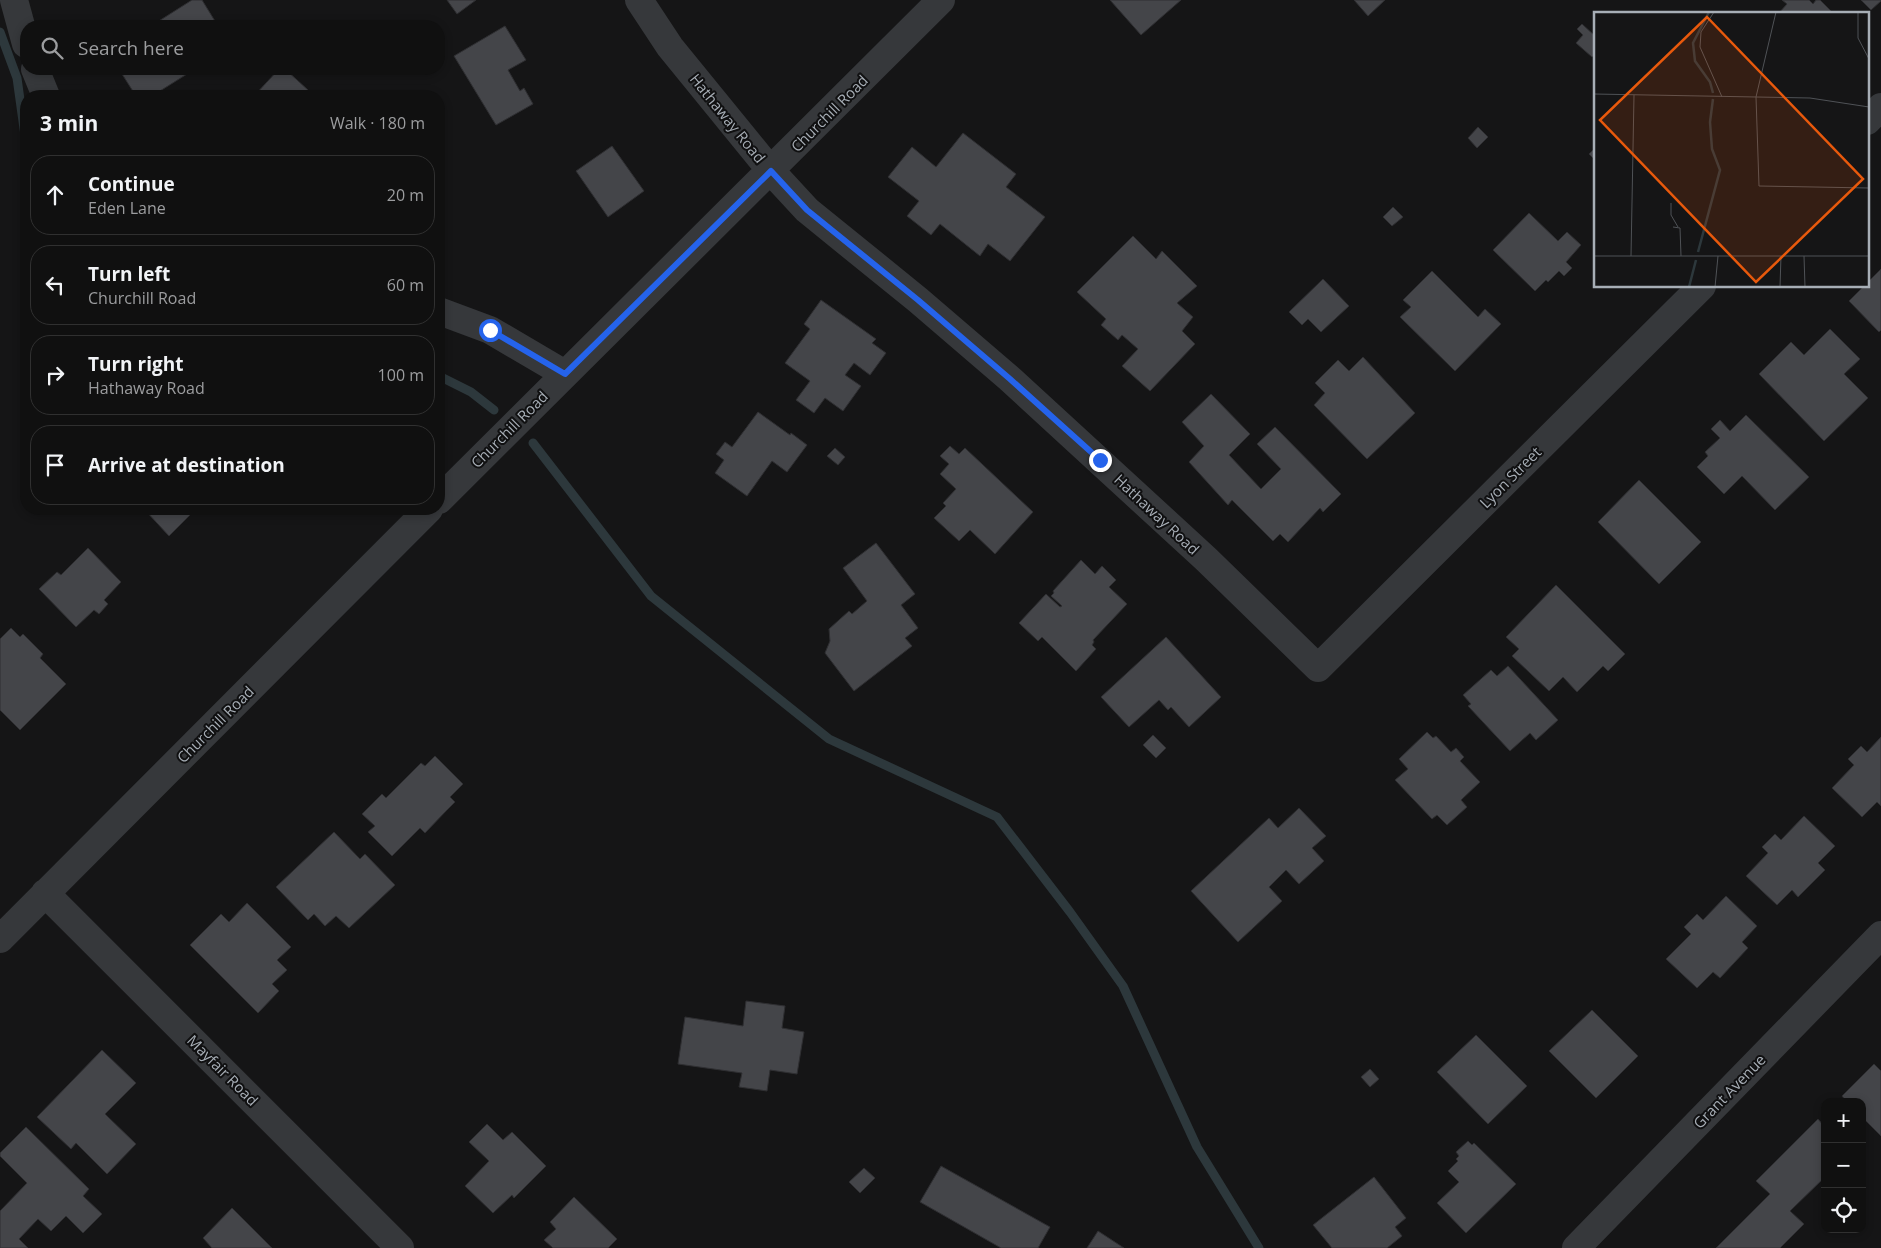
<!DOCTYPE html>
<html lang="en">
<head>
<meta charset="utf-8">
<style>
	body { margin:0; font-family:"Open Sans",sans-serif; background:#191919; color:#f1f3f6 }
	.controls { position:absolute; right:15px; bottom:15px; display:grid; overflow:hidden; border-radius:10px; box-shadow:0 2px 8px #0003 }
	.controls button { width:45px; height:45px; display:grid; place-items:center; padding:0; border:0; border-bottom:1px solid #303030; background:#101010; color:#f1f3f6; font:25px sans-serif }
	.stop { position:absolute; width:15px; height:15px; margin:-11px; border:4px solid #2563eb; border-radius:50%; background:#fff }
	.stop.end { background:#2563eb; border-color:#fff; box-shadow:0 1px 5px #0008 }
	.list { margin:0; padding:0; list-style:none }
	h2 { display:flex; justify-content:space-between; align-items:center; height:65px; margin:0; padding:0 20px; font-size:21px }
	h2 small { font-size:16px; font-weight:400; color:#9c9d9f }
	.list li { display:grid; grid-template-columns:32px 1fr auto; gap:15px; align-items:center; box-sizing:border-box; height:80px; margin:0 10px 10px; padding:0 10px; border:1px solid #303030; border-radius:20px }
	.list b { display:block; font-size:19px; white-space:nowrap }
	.list p { margin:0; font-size:16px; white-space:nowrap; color:#9c9d9f }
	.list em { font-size:16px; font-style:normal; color:#9c9d9f }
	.icon { flex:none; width:28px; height:28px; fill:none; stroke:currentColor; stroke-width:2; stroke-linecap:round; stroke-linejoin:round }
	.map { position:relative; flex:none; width:1881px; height:1248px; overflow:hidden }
	.search { position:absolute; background:#101010; box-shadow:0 2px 8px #0003; left:20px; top:20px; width:425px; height:55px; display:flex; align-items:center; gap:12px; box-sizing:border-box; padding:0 18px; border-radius:20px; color:#9c9d9f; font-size:19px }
	.panel { position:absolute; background:#101010; box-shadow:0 2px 8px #0003; left:20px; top:90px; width:425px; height:425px; border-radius:20px }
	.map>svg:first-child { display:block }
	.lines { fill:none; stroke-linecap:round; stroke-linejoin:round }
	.stream { stroke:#2d383c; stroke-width:9 }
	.building { fill:#444549; stroke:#2f2f32 }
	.minor { stroke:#36383b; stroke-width:28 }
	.route { stroke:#2563eb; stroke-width:6 }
	.labels { text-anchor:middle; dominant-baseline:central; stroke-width:4; stroke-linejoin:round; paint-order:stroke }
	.street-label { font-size:15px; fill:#a7aeb6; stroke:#101011 }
	.inset-river { fill:none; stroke:#2d383c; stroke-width:2.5 }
	.inset-road { fill:none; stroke:#4f5256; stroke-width:1 }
	.view { fill:#e8590c; fill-opacity:0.15; stroke:#e8590c; stroke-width:2.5 }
	.inset-edge { fill:none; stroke:#a7aeb6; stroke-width:2.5 }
</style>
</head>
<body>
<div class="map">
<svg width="1881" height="1248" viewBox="0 0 1881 1248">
	<rect width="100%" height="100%" fill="#151516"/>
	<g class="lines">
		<path class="stream" d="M0 32 17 78 26 143
			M439 376 471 392 494 410
			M533 443 651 596 829 739 997 817 1070 912 1123 986 1197 1147 1259 1248"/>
	</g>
	<path class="building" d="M192 0H202L218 26H151Z
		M447 0H476L457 14Z
		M1110 0H1181L1141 35Z
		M1354 0H1385L1368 16Z
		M1782 0H1809L1813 4 1816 0H1820L1834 14H1778L1787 4Z
		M1861 0H1881V1L1871 10Z
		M1582 24 1595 36V54L1592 57 1576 43 1583 35 1577 29Z
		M505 26 526 60 508 70 520 91 524 88 533 104 496 125 454 56Z
		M126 69H195L152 96H136L122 74 127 71Z
		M279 69H285L308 90 303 96H254Z
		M1478 127 1488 137 1477 148 1468 138Z
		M963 133 1016 174 1006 187 1045 217 1010 261 988 244 980 256 940 224 931 235 907 216 919 201 888 177 912 147 936 167Z
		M612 146 644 191 608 217 576 171Z
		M1595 148V160L1589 154Z
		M1393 207 1403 217 1392 226 1383 217Z
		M1529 213 1558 241 1567 232 1581 245 1566 262 1572 268 1564 276 1559 271 1548 282 1546 280 1535 291 1493 250Z
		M1133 236 1156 259 1162 251 1197 286 1177 303 1193 317 1182 331 1195 344 1150 391 1122 366 1138 349 1122 335 1118 340 1101 325 1106 319 1077 292Z
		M1881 269V330L1879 332 1849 301 1864 286H1867V283Z
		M1432 271 1478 317 1485 309 1501 324 1455 371 1400 317 1411 307 1403 300Z
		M1323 279 1349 306 1321 332 1308 319 1302 325 1289 312Z
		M821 300 876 339 872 343 886 353 870 375 854 363 845 375 861 386 843 411 825 398 814 413 796 400 810 381 785 363 810 329 804 324Z
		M1830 329 1860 359 1844 374 1868 398 1824 441 1759 374 1791 342 1804 355Z
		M1363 357 1415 413 1367 459 1314 405 1325 393 1315 383 1338 360 1349 371Z
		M1211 394 1250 434 1229 455 1261 489 1281 469 1257 444 1275 427 1341 494 1323 512 1320 508 1288 542 1280 534 1273 541 1232 500 1228 505 1189 462 1204 446 1182 422Z
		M758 412 790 435 791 433 807 445 787 472 772 461 747 496 715 473 724 460 716 454 725 442 732 447Z
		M1746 415 1809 477 1775 510 1742 476 1724 494 1697 467 1708 456 1705 452 1720 438 1711 429 1720 420 1730 431Z
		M950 446 959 454 965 448 1033 512 995 554 970 530 959 541 934 518 946 506 943 503 956 489 940 474 949 464 940 456Z
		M835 448 845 457 838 465 827 456Z
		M1639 480 1701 542 1659 584 1598 522Z
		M144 509H190L193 512 169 536Z
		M876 543 915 594 901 605 918 628 905 638 912 646 854 691 825 653 830 641 829 629 849 611 852 614 867 601 843 568Z
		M88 548 121 582 104 600 108 604 99 614 94 610 76 627 39 589 57 572 61 575Z
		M1081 560 1095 574 1102 566 1116 580 1109 587 1127 604 1093 640 1094 642 1092 645 1096 649 1076 671 1042 637 1038 641 1019 623 1046 594 1060 607 1062 606 1051 596 1054 593 1053 591Z
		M1556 585 1625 654 1608 671 1603 666 1577 692 1563 677 1549 691 1512 656 1519 649 1506 637Z
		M11 628 20 637 23 634 43 654 40 658 66 684 20 730 0 710V639Z
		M1166 637 1221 697 1189 727 1171 707 1168 710 1159 700 1129 727 1101 697Z
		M1508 666 1558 720 1536 740 1530 733 1510 751 1468 706 1471 704 1463 695 1491 670 1497 676Z
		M1427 732 1433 738 1436 736 1451 752 1456 748 1464 757 1460 761 1480 782 1461 800 1467 807 1447 825 1437 815 1432 819 1395 780 1408 769 1399 759Z
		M1153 735 1166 748 1156 758 1143 745Z
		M1881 737V806L1877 802 1862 817 1832 788 1854 765 1848 759 1861 746 1867 752Z
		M435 756 463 784 450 797 455 802 447 810 425 833 420 828 392 856 368 832 375 826 362 814 382 794 386 798 421 763 425 766Z
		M1299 808 1326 836 1312 848 1324 861 1299 884 1286 870 1269 887 1282 901 1238 942 1191 891 1269 818 1278 828Z
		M1804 816 1835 846 1818 863 1825 870 1798 897 1792 890 1777 905 1746 876 1768 853 1762 847 1775 834 1781 840Z
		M334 832 360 859 365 854 395 885 349 928 336 916 325 926 314 914 308 920 276 887Z
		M1726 896 1757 926 1742 942 1748 948 1720 978 1713 972 1697 988 1666 959 1691 934 1684 927 1697 914 1703 920Z
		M247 903 291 947 277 960 287 970 272 984 279 991 258 1013 190 945 221 914 229 922Z
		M746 1001 785 1006 782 1028 804 1032 797 1074 770 1070 767 1091 739 1087 742 1073 678 1064 685 1017 743 1026Z
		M1592 1010 1638 1056 1596 1098 1549 1051Z
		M1476 1035 1527 1086 1488 1124 1437 1072Z
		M102 1050 136 1083 105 1114 136 1144 107 1174 76 1143 71 1149 37 1117Z
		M1874 1064 1881 1071V1136L1862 1117V1102H1847L1842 1096Z
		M1370 1069 1379 1079 1370 1087 1361 1077Z
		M1818 1119 1825 1127V1177L1790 1211 1804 1224 1780 1248H1716L1770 1194 1756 1181Z
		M487 1124 503 1140 512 1132 546 1166 514 1198 512 1195 493 1213 465 1186 489 1161 469 1142Z
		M26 1127 89 1189 83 1196 102 1214 83 1233 66 1216 51 1231 38 1219 19 1239 28 1248H0V1211L27 1183 0 1156V1153Z
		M1468 1141 1472 1145 1474 1143 1516 1184 1466 1233 1437 1203 1459 1182 1448 1171 1458 1161 1456 1159 1459 1156 1456 1152Z
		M941 1166 1050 1227 1038 1248H1001L920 1202Z
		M864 1168 875 1178 860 1193 849 1182Z
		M1374 1177 1406 1218 1395 1227 1402 1236 1387 1248H1332L1313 1225Z
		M574 1197 617 1239 608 1248H553L544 1240 556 1229 550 1222Z
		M232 1208 272 1248H212L203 1238Z
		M1098 1231 1124 1248H1087Z"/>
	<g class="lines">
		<path class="minor" d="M14 0 26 44
			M639 0 670 47 771 171 807 210 918 300 1010 379 1206 559 1318 668 1702 286
			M35 69 46 96
			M1867 121 1881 107
			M439 311 490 330 565 374
			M439 500 941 0
			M45 893 400 1248
			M0 939 429 509
			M1576 1248 1881 935"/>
	</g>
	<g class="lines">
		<path class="route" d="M490 330 565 374 771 171 807 210 918 300 1010 379 1100 460"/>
	</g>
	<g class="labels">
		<g class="street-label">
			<text transform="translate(829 113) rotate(-45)">Churchill Road</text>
			<text transform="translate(728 118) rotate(51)">Hathaway Road</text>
			<text transform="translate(509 429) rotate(-45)">Churchill Road</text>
			<text transform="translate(1510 477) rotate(-45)">Lyon Street</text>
			<text transform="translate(1157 514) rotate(43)">Hathaway Road</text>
			<text transform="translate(215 724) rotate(-45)">Churchill Road</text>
			<text transform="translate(223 1070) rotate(45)">Mayfair Road</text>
			<text transform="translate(1729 1091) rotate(-46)">Grant Avenue</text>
		</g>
	</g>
	<g transform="translate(1594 12)">
		<rect width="275" height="275" fill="#151516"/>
		<path class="inset-river" d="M115 0 99 31 101 49 116 70 119 81M104 240 126 158 118 137 116 110 119 87M95 275 102 248"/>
		<path class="inset-road" d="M120 0 107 20 106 35 128 85M182 0 162 85 165 174 275 176M264 0V26L275 47M0 82 216 86 275 95M77 191V203L84 215M79 215 86 216 87 244M0 244H275M37 244 40 83M210 244 211 275M121 275 124 244M186 275 187 244"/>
		<path class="view" d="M113 5 269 167 162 270 6 108Z"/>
		<rect width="275" height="275" class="inset-edge"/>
	</g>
</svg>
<div class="controls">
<button>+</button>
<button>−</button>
<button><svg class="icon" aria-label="locate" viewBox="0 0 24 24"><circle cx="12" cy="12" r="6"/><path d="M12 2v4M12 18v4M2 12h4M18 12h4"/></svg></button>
</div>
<div class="stop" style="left:490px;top:330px"></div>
<div class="stop end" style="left:1100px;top:460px"></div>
<div class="search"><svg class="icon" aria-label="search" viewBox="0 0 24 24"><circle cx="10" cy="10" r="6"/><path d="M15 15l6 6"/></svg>Search here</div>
<section class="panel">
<h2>3 min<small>Walk · 180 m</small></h2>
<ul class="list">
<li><svg class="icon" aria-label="ahead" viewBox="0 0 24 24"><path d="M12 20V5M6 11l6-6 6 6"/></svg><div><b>Continue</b><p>Eden Lane</p></div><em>20 m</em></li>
<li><svg class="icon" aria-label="left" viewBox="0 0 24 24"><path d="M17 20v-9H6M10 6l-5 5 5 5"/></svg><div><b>Turn left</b><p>Churchill Road</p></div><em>60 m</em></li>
<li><svg class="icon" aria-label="right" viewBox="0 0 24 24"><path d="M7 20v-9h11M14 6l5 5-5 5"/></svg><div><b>Turn right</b><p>Hathaway Road</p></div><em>100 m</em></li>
<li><svg class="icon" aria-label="arrive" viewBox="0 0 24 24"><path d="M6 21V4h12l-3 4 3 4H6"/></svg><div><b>Arrive at destination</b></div></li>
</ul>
</section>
</div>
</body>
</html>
